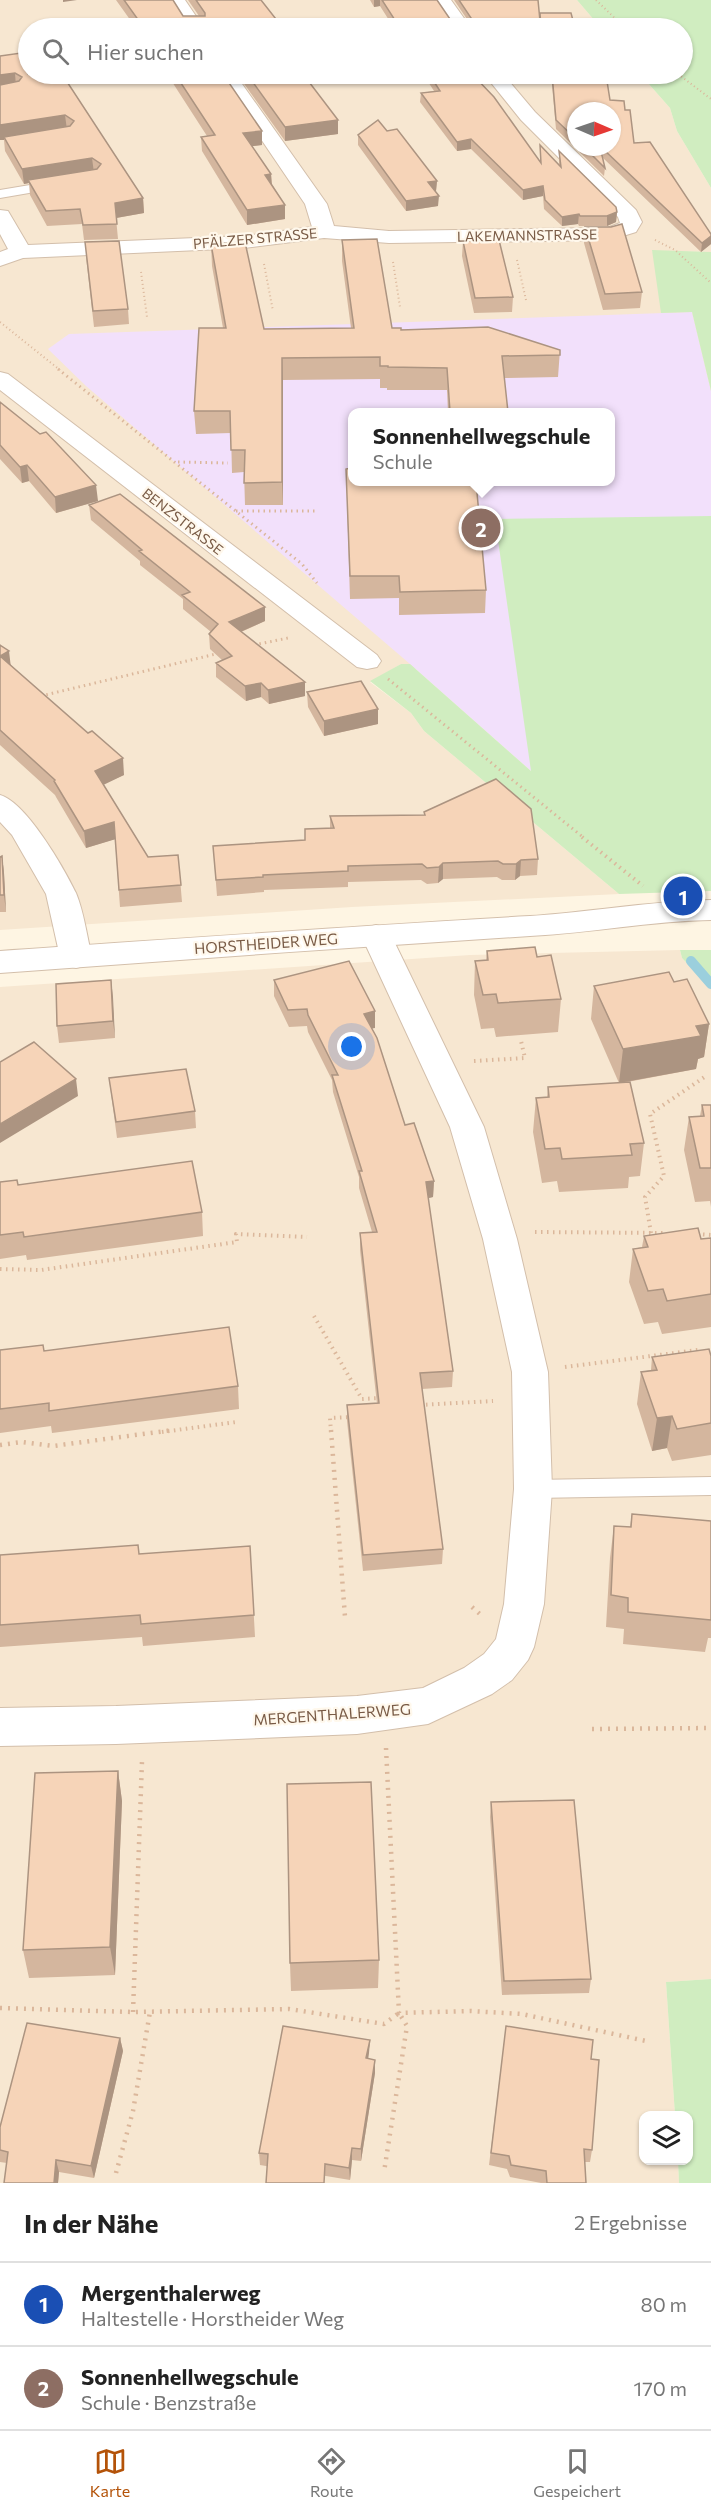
<!DOCTYPE html>
<html lang="de">
<head>
<meta charset="utf-8">
<style>
	body { margin:0; font-family:Commissioner,sans-serif; background:#f6f6f6; color:#222 }
	.controls { position:absolute; right:18px; bottom:18px; display:grid; overflow:hidden; border-radius:12px; box-shadow:0 2px 4px #0004 }
	.controls button { width:54px; height:54px; display:grid; place-items:center; padding:0; border:0; border-bottom:2px solid #e0e0e0; background:#fff; color:#222; font:30px sans-serif }
	.compass { position:absolute; left:567px; top:102px; width:54px; height:54px; border-radius:50%; background:#fff; box-shadow:0 2px 4px #0004; rotate:92deg }
	.you { position:absolute; left:352px; top:1047px; width:21px; height:21px; margin:-15px; border:4px solid #fff; border-radius:50%; background:#1a73e8; box-shadow:0 0 0 9px #1a73e833 }
	.badge { display:grid; place-items:center; width:39px; height:39px; border-radius:50%; background:#b45309; color:#fff; font-size:20px; font-weight:700 }
	.pin { position:absolute; translate:-50% -50%; border:3px solid #fff; box-shadow:0 2px 6px #0006 }
	.popup { position:absolute; left:348px; top:408px; width:267px; height:78px; box-sizing:border-box; display:grid; place-content:center; border-radius:12px; background:#fff; filter:drop-shadow(0 2px 4px #0005); font-size:20px; white-space:nowrap; color:#767676 }
	.popup b { font-size:22px; color:#222 }
	.popup::after { content:''; position:absolute; left:50%; top:100%; margin-left:-12px; border:12px solid transparent; border-top-color:#fff }
	.list { margin:0; padding:0; list-style:none }
	h2 { display:flex; justify-content:space-between; align-items:center; height:78px; margin:0; padding:0 24px; font-size:26px }
	h2 small { font-size:20px; font-weight:400; color:#767676 }
	.list li { display:grid; grid-template-columns:39px 1fr auto; gap:18px; align-items:center; box-sizing:border-box; height:84px; padding:0 24px; border-top:2px solid #e0e0e0 }
	.list b { display:block; font-size:22px; white-space:nowrap }
	.list p { margin:0; font-size:20px; white-space:nowrap; color:#767676 }
	.list em { font-size:20px; font-style:normal; color:#767676 }
	.icon { flex:none; width:33px; height:33px; fill:none; stroke:currentColor; stroke-width:2; stroke-linecap:round; stroke-linejoin:round }
	.map { position:relative; flex:none; width:711px; height:2183px; overflow:hidden }
	.search { position:absolute; background:#fff; box-shadow:0 2px 4px #0004; left:18px; right:18px; top:18px; height:66px; display:flex; align-items:center; gap:15px; box-sizing:border-box; padding:0 21px; border-radius:33px; color:#767676; font-size:22px }
	.sheet { height:246px; background:#fff }
	nav { display:flex; justify-content:space-around; align-items:center; box-sizing:border-box; height:84px; border-top:2px solid #e0e0e0; background:#fff; font-size:16px; color:#767676 }
	nav a { display:grid; justify-items:center; gap:3px }
	nav .on { color:#b45309 }
	.map>svg:first-child { display:block }
	.residential { fill:#f7e7d1; fill-rule:evenodd }
	.education { fill:#f2e0fb; fill-rule:evenodd }
	.green { fill:#d0edc0 }
	.lines { fill:none; stroke-linecap:round; stroke-linejoin:round }
	.stream { stroke:#9bcfdd; stroke-width:10 }
	.service-casing { stroke:#d3bfab; stroke-width:2 }
	.minor-casing { stroke:#d3bfab; stroke-width:2 }
	.tertiary-casing { stroke:#d3bfab; stroke-width:2 }
	.path-far3 { stroke:#dbb79b; stroke-width:2; stroke-dasharray:1 3; stroke-linecap:butt }
	.path-far2 { stroke:#dbb79b; stroke-width:3; stroke-dasharray:1.5 4; stroke-linecap:butt }
	.path-far1 { stroke:#dbb79b; stroke-width:4; stroke-dasharray:1.5 4.5; stroke-linecap:butt }
	.path { stroke:#dbb79b; stroke-width:4.5; stroke-dasharray:2 6; stroke-linecap:butt }
	.service { fill:#fff; fill-rule:evenodd }
	.minor { fill:#fff; fill-rule:evenodd }
	.tertiary { fill:#fff; fill-rule:evenodd }
	.wall { fill:#d4b69e; fill-rule:evenodd }
	.shaded-wall { fill:#ac9481 }
	.building { fill:#f6d4b8; stroke:#ac9481; stroke-width:1.5 }
	.labels { text-anchor:middle; dominant-baseline:central; stroke-width:4.5; stroke-linejoin:round; paint-order:stroke }
	.far-street-label { font-size:14px; fill:#795b46; stroke:#fff8ec }
	.street-label { font-size:15px; fill:#795b46; stroke:#fff8ec }
</style>
</head>
<body>
<div class="map">
<svg width="711" height="2183" viewBox="0 0 711 2183">
	<rect width="100%" height="100%" fill="#fef5e3"/>
	<path class="residential" d="M0 0H577L601 28H28V74H640L670 108 677 131 711 188V252L652 251 692 312 711 391V768L401 664 370 682 411 713 424 731 619 894 352 907 0 930ZM576 111H612V147H576ZM352 412H610V482H352Z
		M680 950 682 958 711 989V1979L666 1982 675 2115 644 2116V2160L678 2161 679 2183H0V987L470 955Z"/>
	<path class="education" d="M692 312 711 391V768L531 771 410 664 86 386 48 349 69 334ZM352 412H610V482H352Z"/>
	<path class="green" d="M577 0H711V188L677 131 670 108 640 74H682V28H601Z
		M652 250 711 252V391L692 312 661 313Z
		M711 516V891L619 894 424 731 411 713 370 681 401 664H410L531 771 495 519Z
		M680 950H711V989L682 958Z
		M711 1979V2183H679L678 2161 688 2160V2116L675 2115 666 1982Z"/>
	<g class="lines">
		<path class="stream" d="M691 961 711 984"/>
		<defs>
			<path id="service" d="M54 181 58 182 60 185 58 188 0 198V190Z
				M711 1477V1495L533 1498 525 1496 522 1489 525 1482 533 1480Z"/>
			<path id="minor" d="M167 0H185L204 28H186Z
				M433 0H451L471 28H453Z
				M217 74H235L327 204 334 226 389 231 607 228 620 223 618 217 521 120 484 74H503L535 112 636 210 642 222 636 232 610 240 389 243 324 238 244 248 23 258 0 266V252L8 249 0 234V210L8 211 28 245 244 236 312 227 305 204Z
				M0 372 8 374 377 655 381 661 377 667 367 669 357 667 0 390Z
				M0 795C26 802 64 868 76 893 84 912 87 937 92 957L87 965 76 968 65 965 60 957 46 894 12 835 0 822Z
				M376 925 387 928 391 935 484 1127 517 1239 548 1372 552 1489 544 1604 534 1647 528 1660 512 1680 492 1694 428 1724 357 1734 116 1744 0 1746V1708L116 1706 357 1696 423 1688 464 1668 484 1654 496 1639 504 1604 514 1489 512 1372 483 1239 450 1127 361 935 365 928Z"/>
			<path id="tertiary" d="M711 900V920C650 921 591 933 530 936 353 947 177 960 0 973V951C177 939 353 926 530 916 591 912 650 901 711 900Z"/>
		</defs>
		<use href="#service" class="service-casing"/>
		<use href="#minor" class="minor-casing"/>
		<use href="#tertiary" class="tertiary-casing"/>
		<path class="path-far3" d="M596 0 625 28
			M678 74 711 99
			M655 240 675 250 711 283
			M517 260 526 300
			M393 262 400 307
			M264 264 273 311
			M141 272 147 317
			M0 322 60 370"/>
		<path class="path-far2" d="M58 369 302 564 317 583
			M178 462 228 463
			M236 511H316
			M254 645 288 638
			M388 679 584 838
			M41 696 220 653"/>
		<path class="path-far1" d="M582 837 643 886
			M474 1061 525 1058 521 1041
			M535 1232 665 1233
			M651 1233 645 1197 664 1176 650 1114 706 1076
			M697 1234 711 1235
			M0 1269 41 1270 237 1242 236 1234 307 1237
			M314 1316 362 1399 381 1398
			M565 1367 698 1350
			M420 1405 493 1401
			M162 1432 236 1422
			M331 1432 330 1418 352 1417"/>
		<path class="path" d="M331 1430 345 1617
			M0 1445 22 1442 53 1446 173 1430
			M472 1607 481 1615
			M592 1729 711 1728
			M386 1748 399 2013 470 2011 522 2014 646 2041
			M0 2008 133 2012 289 2009 384 2024 399 2013 407 2026 384 2172
			M133 2012 142 1761
			M116 2173 133 2111 150 2012"/>
		<use href="#service" class="service"/>
		<use href="#minor" class="minor"/>
		<use href="#tertiary" class="tertiary"/>
	</g>
	<path class="wall" d="M116 0H173L183 16H199L188 0H261L283 28H136Z
		M370 0H437L450 19V28H394L380 6 374 7Z
		M454 0H538L539 18 575 28H540L539 23V28H473Z
		M0 56 62 74 143 198 144 213 116 218 118 239 84 240 82 224 47 226 30 195 29 183 24 184 5 151 4 140H0Z
		M167 74H223L262 145 252 146 271 174 272 184 285 205V219L247 225 202 151 201 137 207 136Z
		M237 74H309L310 78H307L338 134 285 141Z
		M423 74H472L540 161V145L559 166V151L617 212 616 222 607 226H579L578 224 562 226 544 209 543 196 523 200 471 149 457 151 420 102 421 93 434 91Z
		M551 74H600L610 100 625 110 634 143 711 244 701 252 603 158 605 168 604 176 556 129ZM576 111 612 147H576Z
		M387 131 437 181 436 191H435L438 206 406 211 358 145V135Z
		M585 227 642 292 640 308 603 310 584 243Z
		M342 240 392 328 560 350 558 377 504 378 508 412H448L447 390H387V388H380V379L283 380V505H245L244 472 232 473 231 433 196 434 194 411 223 328 212 266 211 244 264 329 351 328 342 261Z
		M463 241 513 297 512 312 474 313 462 256Z
		M86 257 128 309 129 324 94 327Z
		M0 402 98 501 56 513 29 481 22 483 0 459Z
		M350 434 486 590 485 613 399 615V598L350 599 346 469 350 468Z
		M89 505 265 607V621L241 632 305 696 269 704 261 697 246 701 216 677V663L222 660 210 649 209 634 211 632 183 609V599L140 565V561L91 520Z
		M0 645 11 665 124 775 103 784 148 857 178 855 182 902 120 907 115 839 86 848 56 797 55 795 0 745Z
		M307 692 378 709V724L324 736 308 707Z
		M424 812 538 859 537 875 520 876 515 880H502L497 877 443 879 438 883 427 884 421 880 348 882V887L264 890V892L217 896 213 846 305 840 330 828V816L424 815Z
		M2 856 4 873 6 912H0V857Z
		M487 951 537 957 561 999 558 1032 496 1037 494 1028 481 1029 474 995 475 961 486 960Z
		M111 980 115 1038 59 1043 57 1026Z
		M274 980 375 1028H372L405 1125 434 1181 433 1197 428 1198 453 1371 452 1387 422 1389 443 1549 442 1564 363 1571 347 1421V1405L377 1404 360 1250V1233L372 1232 359 1188V1177L333 1092 332 1080 308 1032 307 1026 289 1027 274 996Z
		M674 982 709 1024 704 1057 698 1059 696 1069 622 1083 644 1143 640 1176 629 1177 628 1188 559 1192 557 1181 542 1183 533 1132 536 1098 547 1097 548 1087 619 1083 591 1019 594 986Z
		M109 1078 195 1111 196 1128 117 1138Z
		M702 1105H711V1207L710 1201 695 1202 684 1150 689 1117 700 1116Z
		M0 1182 202 1212 203 1236 27 1260 26 1255 0 1259Z
		M644 1236 701 1239 711 1238V1327L662 1334 658 1322 644 1324 629 1282 633 1249 642 1247Z
		M43 1345 44 1351 238 1386 239 1409 52 1433 51 1426 0 1433V1350Z
		M711 1356V1455L672 1461 667 1448 652 1451 637 1404 641 1372 651 1370 652 1357Z
		M632 1514 711 1521V1638H708L705 1652 623 1644 624 1629 606 1627 610 1558 614 1526 630 1527Z
		M250 1546 255 1637 143 1646 142 1637 0 1647V1555L139 1554Z
		M118 1771 122 1801 115 1975 29 1978 23 1950Z
		M491 1802 591 1979 589 1993 502 1995 490 1817Z
		M379 1960 378 1988 291 1991 290 1963Z
		M506 2026 591 2059 592 2150 590 2162H585L586 2183H541L510 2177 507 2169 489 2165Z
		M120 2038 123 2051 94 2178 59 2172 58 2183H4L7 2163 0 2162V2127Z
		M370 2040 368 2059 375 2060V2073L361 2161 352 2160 350 2180 260 2165 259 2153Z"/>
	<path class="shaded-wall" d="M63 0H77L63 2Z
		M374 0H380V6L374 7Z
		M15 73 16 87 0 90V75Z
		M298 74H309L310 78 298 80Z
		M65 115 67 130 4 137V140H0V125Z
		M338 120V134L285 141V127Z
		M262 131V145L244 147 243 133Z
		M471 139V149L457 151V142Z
		M92 158 94 173 28 180 29 183 24 184 22 169Z
		M271 174 272 189 265 175Z
		M437 181 436 191 428 193V182Z
		M543 186V196L523 200V190Z
		M439 196 438 206 406 211V201Z
		M143 198 144 213 116 218 115 203Z
		M285 205V219L247 225V210Z
		M617 212 616 222 607 226V216Z
		M579 214 578 224 562 226V217Z
		M711 236V244L701 252 702 243Z
		M282 358 283 380V505L282 482Z
		M27 465 29 481 22 483 20 467Z
		M96 485 98 501 56 513 55 497Z
		M265 607V621L229 637V622Z
		M9 651 11 668 0 656Z
		M305 682V696L269 704 268 690Z
		M261 683V697L246 701 245 686Z
		M378 709V724L324 736V721Z
		M123 758 124 775 97 788 95 771Z
		M114 822 116 839 86 848 84 831Z
		M2 856 4 873 6 912 4 895Z
		M521 860 520 876 515 880 516 864Z
		M443 863V879L438 883 439 867Z
		M111 980 113 997 115 1038 113 1021Z
		M375 1011V1028L364 1030V1014Z
		M709 1024 704 1057 698 1059 696 1069 619 1083 623 1049 696 1026Z
		M76 1079 78 1096 0 1143V1124Z
		M434 1181 433 1197 425 1199 426 1182Z
		M672 1416 667 1448 652 1451 657 1418Z
		M118 1771 122 1801 115 1975 110 1947Z
		M120 2038 123 2051 94 2178 91 2166Z
		M370 2040 369 2053 366 2071V2058Z
		M375 2060V2073L361 2161V2149Z
		M352 2148V2160L350 2180 349 2168Z
		M56 2160 59 2172 58 2183H54Z"/>
	<path class="building" d="M124 0H173L183 16H205V13L196 0H261L283 28H144Z
		M382 0H437L450 19H439L446 28H400Z
		M459 0H538L540 21H473Z
		M540 13H571L575 28H541Z
		M28 52V74H62L143 198 115 203 117 224 83 225 80 209 46 211 28 180 97 169 101 164 92 158 22 169 4 137 70 126 74 121 65 115 0 125V85L19 81 22 77 15 73 0 75V56Z
		M175 74H223L262 131 243 133 271 174 265 175 285 205 247 210 201 137 215 135Z
		M247 74H303L338 120 285 127Z
		M429 74H472L494 97 541 163 540 145 561 167 559 151 616 207 617 212 607 216H580L579 214 562 217 545 200 543 186 523 190 471 139 457 142 421 93 440 91Z
		M552 74H600L606 75 610 100 624 101 625 110H630L634 143 650 142 711 234V236L702 243 601 147H612V111H576V139L556 120Z
		M378 120 387 131 397 129 437 181 428 182 439 196 406 201 358 135Z
		M584 147H600L605 168Z
		M622 224 642 292 605 294 585 227H611Z
		M377 239 392 328H401V330L488 327 560 350V355L502 356 508 412H450L447 368 388 367V366H380V357L282 358V482L244 483 245 450H231L230 411H194L199 328H226L211 244 245 242 264 329 354 328 342 240Z
		M499 240 513 297 475 298 463 241Z
		M119 241 128 309 93 311 85 242Z
		M0 402 40 434 46 432 96 485 55 497 27 465 20 467 0 445Z
		M350 434H352V482H476L486 590 400 592 399 576H350L346 469 351 468Z
		M120 494 265 607 229 622 305 682 268 690 261 683 245 686 216 663 232 656 209 634 218 624 182 595 190 592 139 551 142 550 89 505Z
		M0 645 9 651 0 656Z
		M0 656 88 733 92 731 123 758 95 771 148 857 178 855 181 885 119 890 114 822 84 831 54 781 55 780 0 730Z
		M361 681 378 709 324 721 307 692Z
		M496 779 531 809 538 859 521 860 516 864H503L498 861 443 863 439 867 427 868 422 864 348 866V871L263 875V877L216 880 213 846 305 840V829L334 828 330 816 425 815 424 812Z
		M2 856 4 895H0V857Z
		M535 947 537 957 551 955 561 999 498 1003 496 994 483 995 475 961 488 960 487 951Z
		M349 961 375 1011 364 1014 377 1038 405 1125 414 1123 434 1181 426 1182 453 1371 420 1373 443 1549 363 1555 347 1405 379 1403 360 1233 377 1232 359 1171H362L332 1075H338L308 1015 307 1009 288 1010 274 980Z
		M669 972 674 982 687 979 709 1024 696 1026 701 1036 623 1049 594 986Z
		M111 980 113 1021 57 1026 56 984Z
		M34 1042 76 1079 0 1124V1062Z
		M186 1069 195 1111 116 1122 109 1078Z
		M630 1082 644 1143 630 1144 632 1155 562 1159 560 1148 545 1149 536 1098 549 1097 548 1087Z
		M702 1105H711V1168H700L689 1117 704 1116Z
		M192 1161 202 1212 24 1237 23 1232 0 1235V1182L17 1180 18 1185Z
		M698 1228 701 1239 711 1238V1294L667 1301 663 1289 648 1291 633 1249 648 1247 644 1236Z
		M229 1327 238 1386 49 1411V1403L0 1409V1350L43 1345 44 1351Z
		M709 1349 711 1356V1423L677 1429 672 1416 657 1418 641 1372 657 1370 652 1357Z
		M632 1514 711 1521V1620L628 1612V1598L611 1595 614 1526 631 1527Z
		M138 1545 139 1554 250 1546 254 1615 141 1624 140 1615 0 1625V1555Z
		M118 1771 110 1947 23 1950 35 1773Z
		M371 1782 379 1960 290 1963 287 1784Z
		M574 1800 591 1979 504 1981 491 1802Z
		M27 2023 120 2038 91 2166 56 2160 54 2183H4L8 2152 0 2150V2127Z
		M283 2026 370 2040 366 2058 375 2060 361 2149 352 2148 349 2168 325 2164 324 2183H266L268 2154 259 2153Z
		M506 2026 593 2040 591 2059 599 2060 592 2150 584 2149 586 2183H547L546 2171 511 2165 509 2156 491 2153Z"/>
	<g class="labels">
		<g class="far-street-label">
			<text transform="translate(527 235) rotate(-1)">LAKEMANNSTRASSE</text>
			<text transform="translate(255 238) rotate(-5)">PFÄLZER STRASSE</text>
			<text transform="translate(183 521) rotate(38)">BENZSTRASSE</text>
		</g>
		<g class="street-label">
			<text transform="translate(266 943) rotate(-4)">HORSTHEIDER WEG</text>
			<text transform="translate(332 1714) rotate(-4)">MERGENTHALERWEG</text>
		</g>
	</g>
</svg>
<div class="controls">
<button><svg class="icon" aria-label="layers" viewBox="0 0 24 24"><path d="M12 4l9 5-9 5-9-5zM3 14l9 5 9-5"/></svg></button>
</div>
<svg class="compass" viewBox="-18 -18 36 36"><path d="M0-13l5 13h-10z" fill="#e53935"/><path d="M0 13l5-13h-10z" fill="#767676"/></svg>
<div class="you"></div>
<div class="pin badge" style="left:683px;top:896px;background:#1a4fb4">1</div>
<div class="pin badge" style="left:481px;top:528px;background:#8d6e63">2</div>
<div class="popup"><b>Sonnenhellwegschule</b>Schule</div>
<div class="search"><svg class="icon" aria-label="search" viewBox="0 0 24 24"><circle cx="10" cy="10" r="6"/><path d="M15 15l6 6"/></svg>Hier suchen</div>
</div>
<section class="sheet">
<h2>In der Nähe<small>2 Ergebnisse</small></h2>
<ul class="list">
<li><span class="badge" style="background:#1a4fb4">1</span><div><b>Mergenthalerweg</b><p>Haltestelle · Horstheider Weg</p></div><em>80 m</em></li>
<li><span class="badge" style="background:#8d6e63">2</span><div><b>Sonnenhellwegschule</b><p>Schule · Benzstraße</p></div><em>170 m</em></li>
</ul>
</section>
<nav>
<a class="on"><svg class="icon" aria-label="map" viewBox="0 0 24 24"><path d="M3 6l6-2 6 2 6-2v14l-6 2-6-2-6 2zM9 4v14M15 6v14"/></svg>Karte</a>
<a><svg class="icon" aria-label="directions" viewBox="0 0 24 24"><path d="M12 3l9 9-9 9-9-9zM9 14v-3h6M13 9l2 2-2 2"/></svg>Route</a>
<a><svg class="icon" aria-label="saved" viewBox="0 0 24 24"><path d="M7 4h10v16l-5-4-5 4z"/></svg>Gespeichert</a>
</nav>
</body>
</html>
